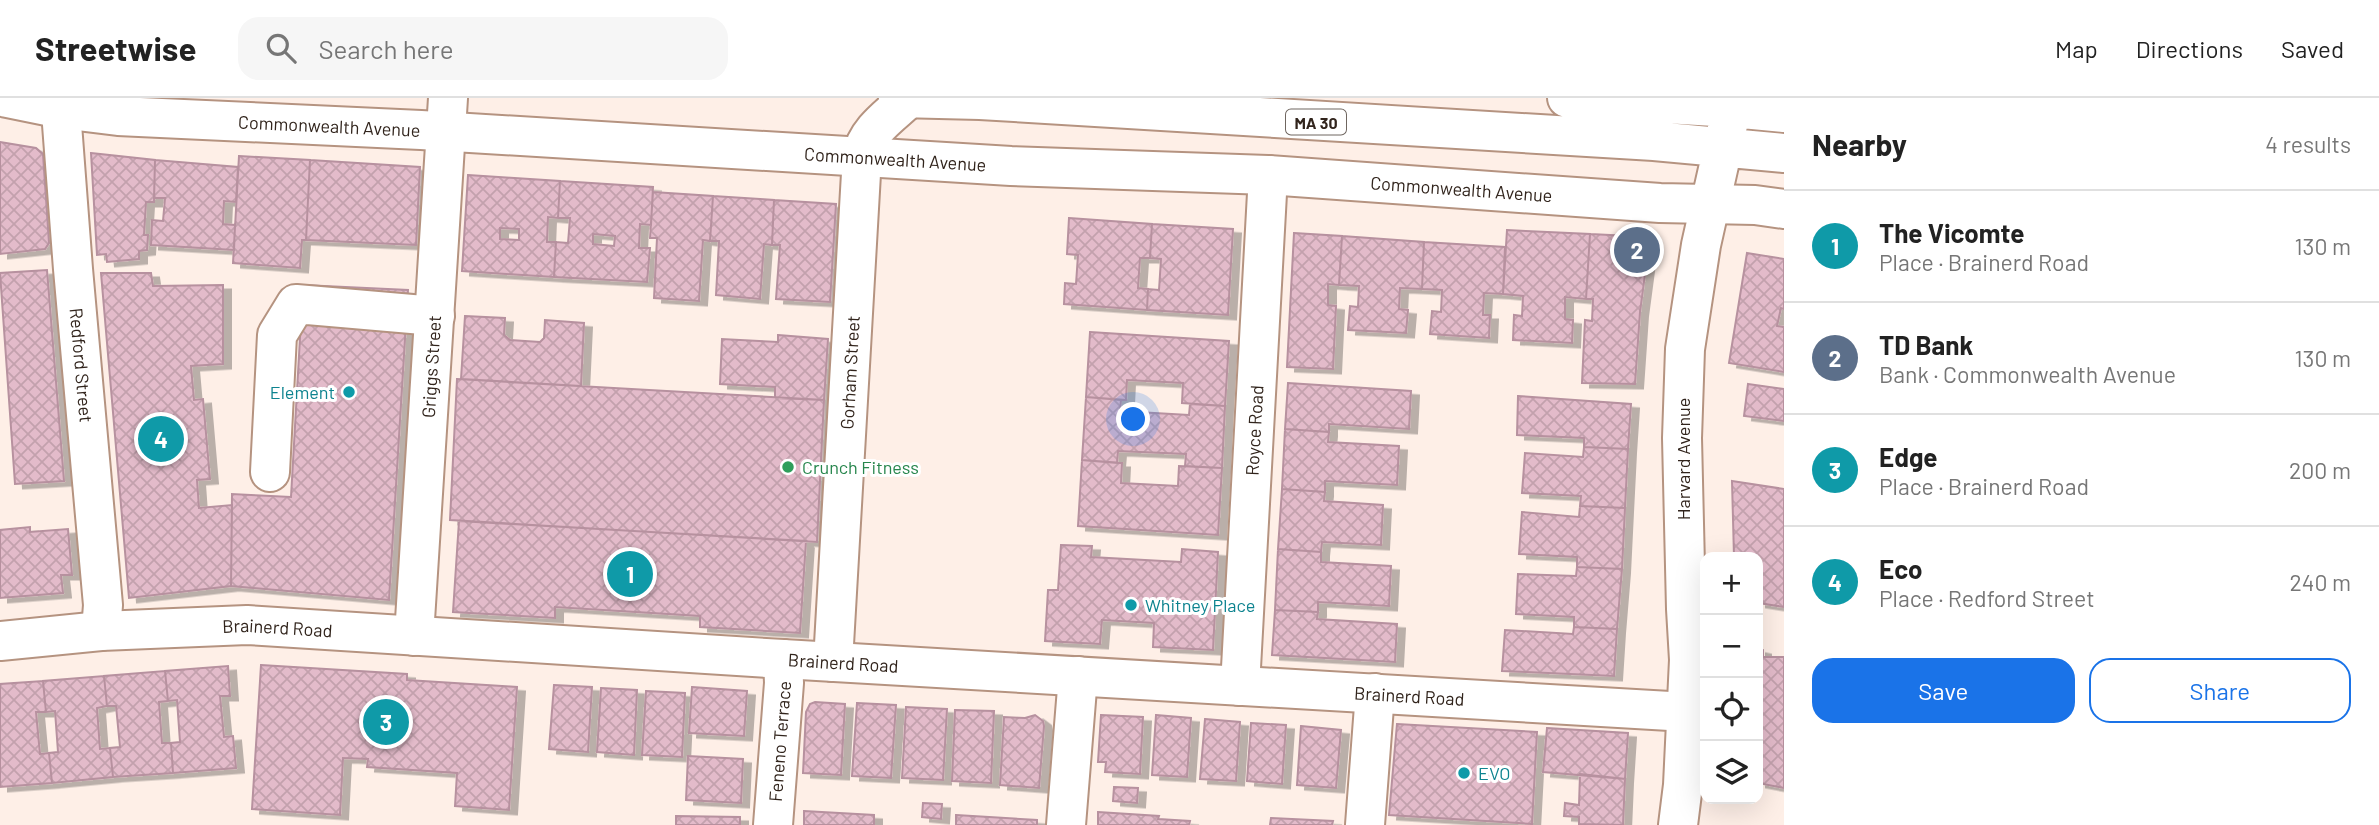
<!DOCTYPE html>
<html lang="en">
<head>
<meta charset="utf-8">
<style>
	body { margin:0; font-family:Barlow,sans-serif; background:#f6f6f6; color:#222 }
	.controls { position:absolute; right:21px; bottom:21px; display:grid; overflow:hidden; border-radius:14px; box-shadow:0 7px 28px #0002 }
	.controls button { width:63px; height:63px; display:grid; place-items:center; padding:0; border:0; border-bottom:2px solid #e0e0e0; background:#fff; color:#222; font:35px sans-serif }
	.you { position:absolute; left:1134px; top:322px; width:24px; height:24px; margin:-18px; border:5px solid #fff; border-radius:50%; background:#1a73e8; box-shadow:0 0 0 10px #1a73e833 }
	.badge { display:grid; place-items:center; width:46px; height:46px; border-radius:50%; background:#1a73e8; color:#fff; font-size:23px; font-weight:700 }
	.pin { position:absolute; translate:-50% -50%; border:4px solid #fff; box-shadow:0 2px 7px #0006 }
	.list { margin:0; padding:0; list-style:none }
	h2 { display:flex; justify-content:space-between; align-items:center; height:91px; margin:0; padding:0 28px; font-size:30px }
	h2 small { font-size:23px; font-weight:400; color:#767676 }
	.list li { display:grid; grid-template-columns:46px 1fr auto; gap:21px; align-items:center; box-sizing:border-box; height:112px; padding:0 28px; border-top:2px solid #e0e0e0 }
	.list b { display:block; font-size:26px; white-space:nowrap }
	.list p { margin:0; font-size:23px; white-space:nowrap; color:#767676 }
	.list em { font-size:23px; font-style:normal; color:#767676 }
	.actions { display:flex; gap:14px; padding:21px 28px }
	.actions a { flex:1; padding:16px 0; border:2px solid #1a73e8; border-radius:21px; text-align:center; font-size:24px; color:#1a73e8 }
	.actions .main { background:#1a73e8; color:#fff }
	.icon { flex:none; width:38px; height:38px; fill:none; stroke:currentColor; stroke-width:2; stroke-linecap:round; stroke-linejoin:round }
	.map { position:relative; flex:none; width:1784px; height:727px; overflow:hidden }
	header { display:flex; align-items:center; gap:42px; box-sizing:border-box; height:98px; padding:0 35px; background:#fff; border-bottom:2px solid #e0e0e0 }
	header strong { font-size:33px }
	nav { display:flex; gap:38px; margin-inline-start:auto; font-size:24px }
	.search { width:490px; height:63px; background:#f6f6f6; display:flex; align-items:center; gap:18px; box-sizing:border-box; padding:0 24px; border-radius:21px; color:#767676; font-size:26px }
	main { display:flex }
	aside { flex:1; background:#fff }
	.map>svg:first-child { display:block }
	.building { fill:url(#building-cross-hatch); stroke:#b7919f; stroke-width:2; fill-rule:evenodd; filter:url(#shadow) }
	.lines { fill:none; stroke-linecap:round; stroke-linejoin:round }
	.minor-casing { stroke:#b59380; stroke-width:42 }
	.major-casing { stroke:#b59380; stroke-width:42 }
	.minor { stroke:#fff; stroke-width:38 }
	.major { stroke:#fff; stroke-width:38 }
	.culture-dot { fill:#0f9aa8; stroke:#fff; stroke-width:2.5 }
	.leisure-dot { fill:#2e9e5b; stroke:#fff; stroke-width:2.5 }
	.labels { text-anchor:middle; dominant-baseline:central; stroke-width:6; stroke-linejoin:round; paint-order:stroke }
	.shield { fill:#fff; stroke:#6f6660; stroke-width:2 }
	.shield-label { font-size:16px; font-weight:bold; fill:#31241c }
	.street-label { font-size:18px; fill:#31241c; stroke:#fff }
	.culture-label { font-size:18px; fill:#0d838f; stroke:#fff; text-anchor:start }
	.leisure-label { font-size:18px; fill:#27864d; stroke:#fff; text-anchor:start }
</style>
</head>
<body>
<header>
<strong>Streetwise</strong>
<div class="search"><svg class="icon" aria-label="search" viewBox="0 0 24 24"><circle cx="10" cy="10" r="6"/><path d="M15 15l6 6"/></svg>Search here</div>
<nav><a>Map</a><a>Directions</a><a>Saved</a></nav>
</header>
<main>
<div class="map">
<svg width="1784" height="727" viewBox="0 0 1784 727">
	<defs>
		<pattern id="building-cross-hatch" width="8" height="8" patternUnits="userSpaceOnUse" patternTransform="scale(1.75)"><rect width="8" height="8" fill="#e3bbca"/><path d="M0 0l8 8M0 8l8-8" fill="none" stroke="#c3a1ad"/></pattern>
		<filter id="shadow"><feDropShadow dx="8" dy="4.5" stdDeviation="0" flood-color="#0004"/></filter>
	</defs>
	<rect width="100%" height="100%" fill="#feefe7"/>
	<path class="building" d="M0 44 36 50 43 56 49 145 45 151 0 156Z
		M91 55 155 62 154 104H146L144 137H148L147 152 139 153V161L107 164 106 156 97 157Z
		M239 58 310 62 306 142H302L300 170 233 165Z
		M155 62 238 69 236 104 224 103 223 126 235 127 234 152 151 147 152 122 163 123 165 100H154Z
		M310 62 420 69 416 147 306 142Z
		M468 77 560 83 558 120 548 119 547 144H556L554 179 462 173ZM500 130 519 131V142L500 141Z
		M560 83 653 89 651 127 640 126 639 150H650L647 184 554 179 556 144 568 145 570 120H558ZM593 136 615 138 614 148 593 146Z
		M653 94 713 98 710 143 703 142 699 203 654 200 657 140H650Z
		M713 98 774 102 772 147 764 146 760 201 716 197 719 143H710Z
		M774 102 836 106 830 204 776 201 780 147H772Z
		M1069 120 1152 126 1150 160H1140L1138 190 1148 191 1147 212 1064 206 1065 185 1076 186 1078 157 1067 156Z
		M1152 126 1233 131 1228 217 1147 212 1148 191 1159 192 1161 161 1150 160Z
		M1507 132 1590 136 1586 201 1565 199V221L1573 222 1572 245 1513 242 1514 217 1522 218 1523 198 1503 196Z
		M1294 135 1342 138 1339 187 1328 186V207L1336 208 1333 271 1287 269Z
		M1590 136 1650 139 1640 214 1635 286 1582 285 1585 222 1592 223 1593 201H1586Z
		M1342 138 1424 144 1422 191 1400 190 1399 211 1408 212 1406 235 1348 232 1350 208 1358 209 1359 188 1339 187Z
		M1424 144 1505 149 1503 196 1484 195 1483 217H1490L1489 240 1430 236 1432 213 1441 214 1442 192 1422 191Z
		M1747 155 1784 161V211L1781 210 1777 228 1784 229V274L1729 265Z
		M47 172 64 383 15 386 0 175Z
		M101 175H151L153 188 223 187V266L191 268 194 302 203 301 210 381 197 382 199 410 232 407 231 488 129 500Z
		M303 187 408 192 389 502 231 488 232 396 291 399Z
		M465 218 505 220 504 237 510 242 540 244 544 240 545 222 584 225 581 288 461 281Z
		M1090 234 1229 243 1225 308 1182 305 1183 285 1127 282 1126 302 1086 299Z
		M778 237 828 241 824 302 775 300V289L720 286 722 241 778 244Z
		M457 281 824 302 817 444 450 422Z
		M1288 285 1411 293 1409 331 1329 326V334L1285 331Z
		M1748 286 1784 291V323L1744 318Z
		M1518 298 1631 306 1628 351 1584 349V340L1517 337Z
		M1086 299 1121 302 1120 313 1189 317 1190 306 1225 308 1222 370 1185 368 1186 356 1118 353 1117 365 1082 362Z
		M1285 331 1329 334 1328 344 1399 348 1397 387 1325 383V394L1282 391Z
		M1584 349 1628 351 1625 410 1580 408 1581 398 1522 395 1525 355 1583 359Z
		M1082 362 1122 365 1121 385 1178 388 1179 368 1222 370 1218 437 1078 428Z
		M1732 383 1784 391V509L1758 505V459H1734Z
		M1282 391 1325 394 1324 403 1383 407 1381 447 1322 444 1321 454 1278 451Z
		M1580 408 1625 410 1622 471 1577 469V459L1519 456 1522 414 1579 419Z
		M459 423 806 443 800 535 700 529V518L555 509V520L453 514Z
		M30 429V434L68 431 72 477H61L63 495 0 500V432Z
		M1061 447 1092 448 1091 459 1181 464 1182 451 1218 454 1213 552 1153 549 1154 525 1102 522 1100 546 1045 543 1048 492H1058Z
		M1278 451 1321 454V464L1391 468 1389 508 1318 504V514L1275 512Z
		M1577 469 1622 471 1617 531 1574 529V519L1516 516 1518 476 1576 478Z
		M1275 512 1318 514 1317 521 1397 526 1395 564 1272 557Z
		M1574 529 1617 531 1614 578 1502 573 1505 532 1573 536Z
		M1758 551 1763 552V559H1784V690L1758 685Z
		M261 567 407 576V582L517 589 509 712 455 708 457 675 367 669 368 661 343 660 340 717 252 711Z
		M228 568 230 598H220L224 639 233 638 236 670 173 675 171 645 180 644 177 602 168 603 165 573Z
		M165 573 168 603 159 604 162 645H171L173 675 113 679 110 650 120 649 116 608H107L104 578Z
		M104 578 107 608 97 610 100 651 110 650 113 679 52 685 49 655 58 654 55 613 46 614 43 583Z
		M43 583 46 614H36L40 656 49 655 52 685 0 689V586Z
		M554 587 592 589 588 654 549 651Z
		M692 589 747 593 744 638 689 635Z
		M601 590 637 592 634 657 597 654Z
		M646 593 685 595 682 659 642 657Z
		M815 604 845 606 841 677 803 675 806 614 810 606Z
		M857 605 896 607 891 680 852 678Z
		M906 609 947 611 943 682 902 680Z
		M955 612 994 613 991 685 952 683Z
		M1035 617 1043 623 1044 628 1039 690 1000 687 1004 619 1025 620Z
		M1101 617 1143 619 1140 676 1105 674 1106 664H1098Z
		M1156 617 1191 620 1187 679 1152 677Z
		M1205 621 1240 624 1236 683 1200 681Z
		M1251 625 1286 627 1282 686 1247 683Z
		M1397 626 1537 634 1532 726 1389 717Z
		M1301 628 1341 632 1336 690 1297 687Z
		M1547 630 1628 635 1625 681 1543 674Z
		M688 658 743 661 741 705 686 702Z
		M1580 676 1625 681 1623 727 1579 726V719L1564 718 1565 705 1579 707Z
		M1114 689 1138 690 1137 705 1113 703Z
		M923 705 942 706 941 721 922 719Z
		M804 713 874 717V727H804Z
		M1098 714 1159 718 1158 721 1190 723 1189 727H1098Z
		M956 717 1037 722V727H956Z
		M676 718 740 719V727H676Z
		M1271 720 1333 723 1332 727H1270Z"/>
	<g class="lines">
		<defs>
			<g id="minor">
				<path id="s1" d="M7 0 61 11 118 18 421 32 1011 68 1268 77 1660 105 1755 107 1784 111"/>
				<path id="s2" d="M60 0 73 171 103 507 101 533"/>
				<path d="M270 374 277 237 296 206 435 218"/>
				<path id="s3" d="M414 538 448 0"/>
				<path id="s4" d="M0 543 101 533 247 527 783 561 1687 614"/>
				<path id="s5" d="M833 564 862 58C866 33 891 17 908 1"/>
				<path id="s6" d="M1240 588 1268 77"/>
				<path id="s7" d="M773 727 784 585 783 561"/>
				<path d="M1066 727 1078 578"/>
				<path d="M1365 727 1375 595"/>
			</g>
			<path id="major" d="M898 0 980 2 1654 43 1784 55
				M1567 0 1732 10 1784 15
				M1678 727 1683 687 1689 562 1686 511 1682 340 1685 251 1701 147 1734 0"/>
		</defs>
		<use href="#minor" class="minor-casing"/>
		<use href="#major" class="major-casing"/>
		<use href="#minor" class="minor"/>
		<use href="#major" class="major"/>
	</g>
	<g class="culture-dot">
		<circle cx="349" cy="294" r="7"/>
		<circle cx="1131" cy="507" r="7"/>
		<circle cx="1464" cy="675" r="7"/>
	</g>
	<circle class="leisure-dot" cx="788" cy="369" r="7"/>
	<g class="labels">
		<rect class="shield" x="1286" y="11.5" width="60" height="25" rx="5"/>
		<g class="shield-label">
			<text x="1316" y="24">MA 30</text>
		</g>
		<g class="street-label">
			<text stroke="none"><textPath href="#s1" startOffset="324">Commonwealth Avenue</textPath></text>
			<text stroke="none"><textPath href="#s1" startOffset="891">Commonwealth Avenue</textPath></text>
			<text stroke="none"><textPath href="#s1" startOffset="1458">Commonwealth Avenue</textPath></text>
			<text stroke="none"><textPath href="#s2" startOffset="268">Redford Street</textPath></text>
			<text stroke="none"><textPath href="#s3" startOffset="270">Griggs Street</textPath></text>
			<text stroke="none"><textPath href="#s5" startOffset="290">Gorham Street</textPath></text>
			<text stroke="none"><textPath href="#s6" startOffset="256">Royce Road</textPath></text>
			<text transform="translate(1683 361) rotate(-90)">Harvard Avenue</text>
			<text stroke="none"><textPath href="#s4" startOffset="278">Brainerd Road</textPath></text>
			<text stroke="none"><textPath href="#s4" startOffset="845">Brainerd Road</textPath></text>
			<text stroke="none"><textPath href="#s4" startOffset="1412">Brainerd Road</textPath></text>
			<text stroke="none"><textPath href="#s7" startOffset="84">Feneno Terrace</textPath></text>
		</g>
		<g class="culture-label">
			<text x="335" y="294" text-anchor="end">Element</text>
			<text x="1145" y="507">Whitney Place</text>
			<text x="1478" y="675">EVO</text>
		</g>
		<g class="leisure-label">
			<text x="802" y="369">Crunch Fitness</text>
		</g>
	</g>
</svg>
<div class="controls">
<button>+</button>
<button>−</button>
<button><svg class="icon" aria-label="locate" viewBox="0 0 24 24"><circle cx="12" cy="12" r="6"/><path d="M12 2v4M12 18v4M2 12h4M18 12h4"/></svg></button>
<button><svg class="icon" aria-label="layers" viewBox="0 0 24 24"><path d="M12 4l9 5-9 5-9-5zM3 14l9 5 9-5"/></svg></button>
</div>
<div class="you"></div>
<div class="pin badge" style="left:630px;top:476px;background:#0f9aa8">1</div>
<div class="pin badge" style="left:1637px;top:152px;background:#5c6f8a">2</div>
<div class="pin badge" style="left:386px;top:624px;background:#0f9aa8">3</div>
<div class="pin badge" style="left:161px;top:341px;background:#0f9aa8">4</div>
</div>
<aside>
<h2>Nearby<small>4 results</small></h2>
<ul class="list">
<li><span class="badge" style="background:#0f9aa8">1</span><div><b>The Vicomte</b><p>Place · Brainerd Road</p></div><em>130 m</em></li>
<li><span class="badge" style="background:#5c6f8a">2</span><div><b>TD Bank</b><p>Bank · Commonwealth Avenue</p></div><em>130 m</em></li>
<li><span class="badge" style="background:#0f9aa8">3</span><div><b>Edge</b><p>Place · Brainerd Road</p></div><em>200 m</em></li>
<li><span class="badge" style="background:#0f9aa8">4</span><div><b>Eco</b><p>Place · Redford Street</p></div><em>240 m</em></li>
</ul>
<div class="actions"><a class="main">Save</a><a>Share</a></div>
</aside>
</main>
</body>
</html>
